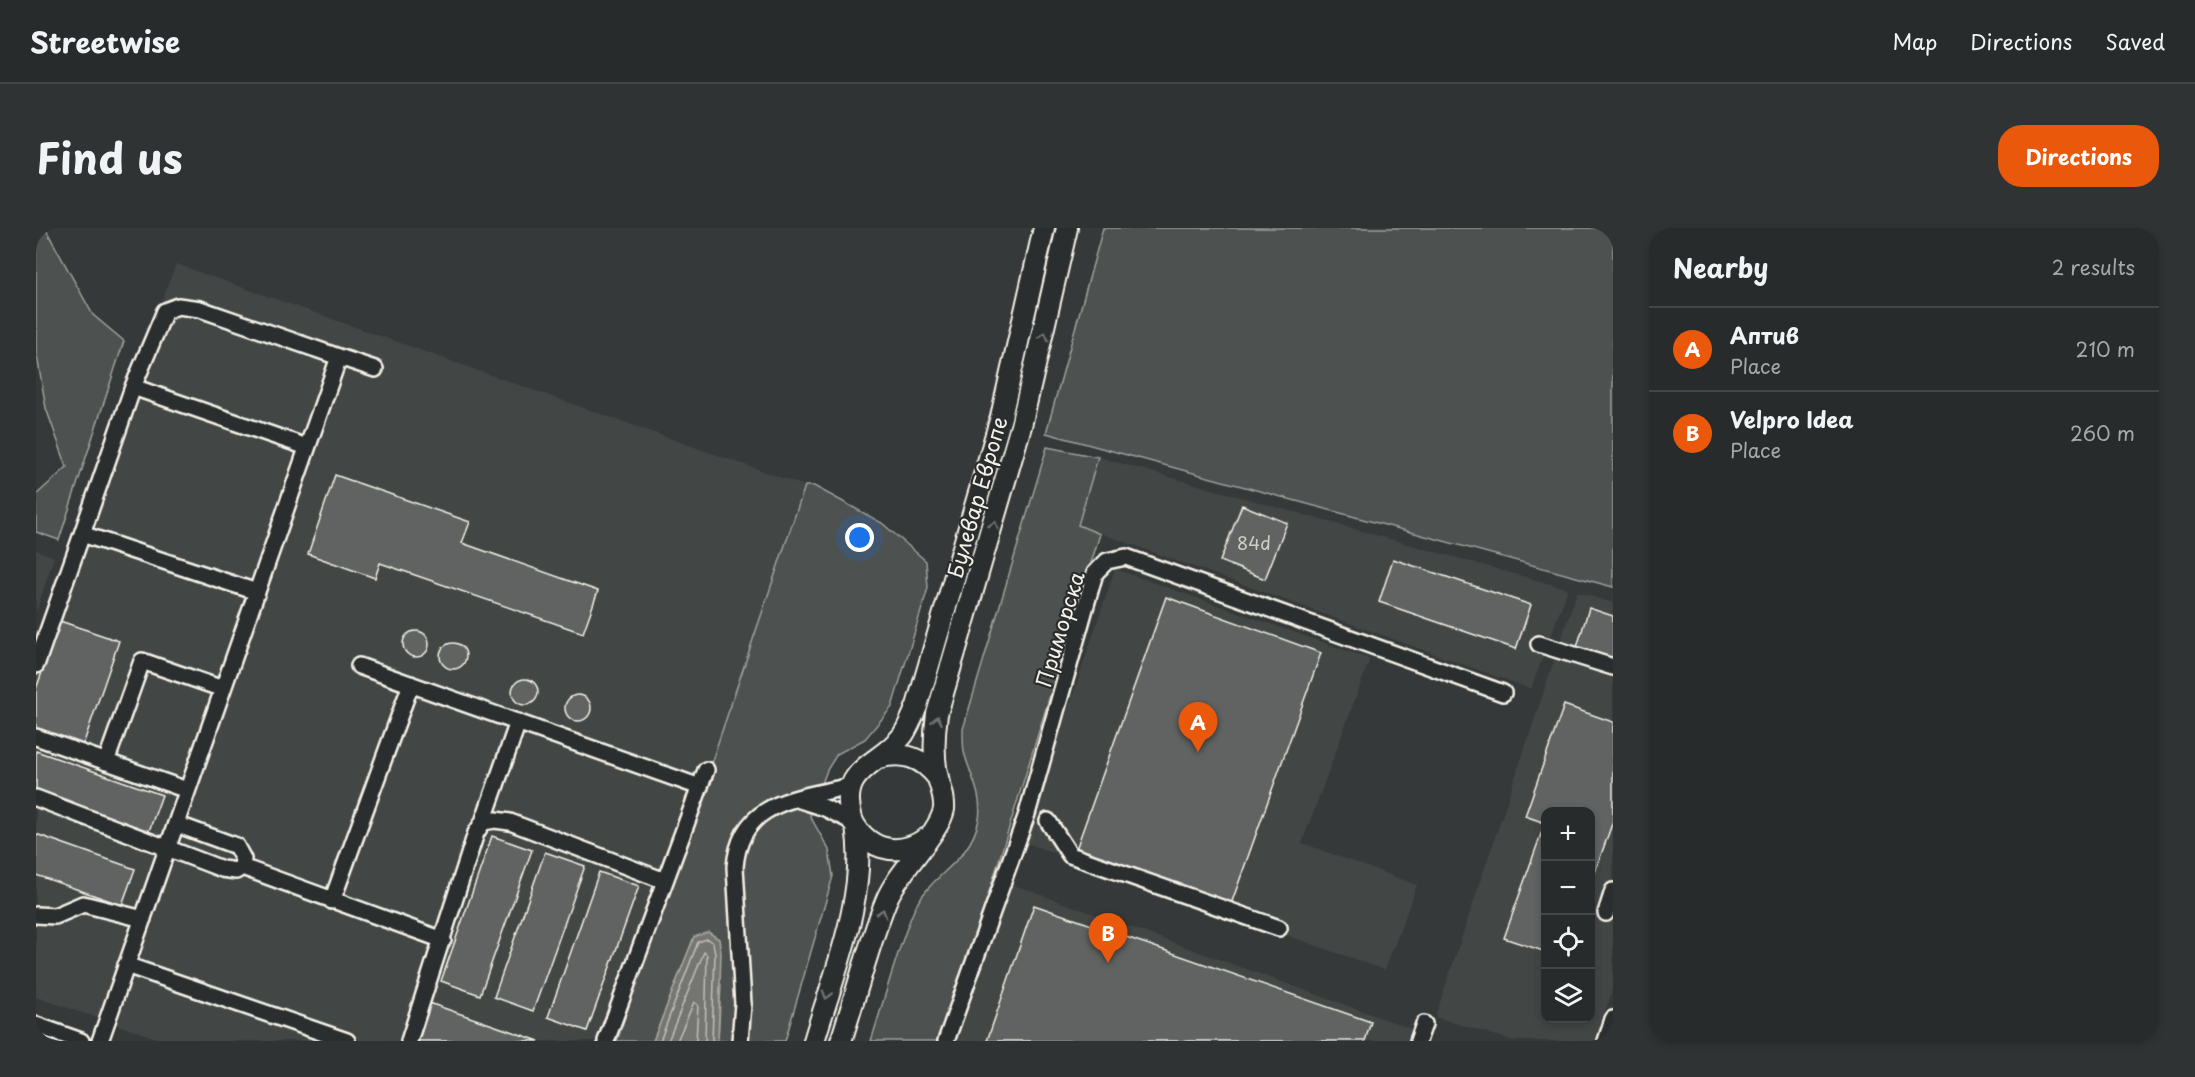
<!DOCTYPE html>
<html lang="en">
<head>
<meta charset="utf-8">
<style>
	body { margin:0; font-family:"Playpen Sans",sans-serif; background:#303333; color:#f1f3f6 }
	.controls { position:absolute; right:18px; bottom:18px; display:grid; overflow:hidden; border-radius:12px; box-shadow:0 3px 9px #0003 }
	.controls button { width:54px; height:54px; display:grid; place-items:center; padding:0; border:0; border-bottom:2px solid #444747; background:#282b2b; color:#f1f3f6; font:30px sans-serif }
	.you { position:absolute; left:824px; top:310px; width:21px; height:21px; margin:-15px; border:4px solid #fff; border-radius:50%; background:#1a73e8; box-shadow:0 0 0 9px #1a73e833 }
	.badge { display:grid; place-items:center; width:39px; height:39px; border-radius:50%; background:#ea580c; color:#fff; font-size:20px; font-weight:700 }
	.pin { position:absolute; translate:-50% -50px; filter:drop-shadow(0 2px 3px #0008) }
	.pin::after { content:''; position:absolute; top:32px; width:21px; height:18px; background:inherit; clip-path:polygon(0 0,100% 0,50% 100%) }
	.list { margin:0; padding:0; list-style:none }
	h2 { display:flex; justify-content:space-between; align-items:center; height:78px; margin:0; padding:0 24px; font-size:26px }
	h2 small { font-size:20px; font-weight:400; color:#a5a7a9 }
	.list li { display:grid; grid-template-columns:39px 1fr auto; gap:18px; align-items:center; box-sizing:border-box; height:84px; padding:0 24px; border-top:2px solid #444747 }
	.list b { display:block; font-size:22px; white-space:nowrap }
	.list p { margin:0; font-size:20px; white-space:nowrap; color:#a5a7a9 }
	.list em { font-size:20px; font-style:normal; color:#a5a7a9 }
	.icon { flex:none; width:33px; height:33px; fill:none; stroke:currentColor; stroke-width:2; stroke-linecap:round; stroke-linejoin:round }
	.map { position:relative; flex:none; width:1577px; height:813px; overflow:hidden; border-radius:24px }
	header { display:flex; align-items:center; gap:36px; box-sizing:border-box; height:84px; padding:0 30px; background:#282b2b; border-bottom:2px solid #444747 }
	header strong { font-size:28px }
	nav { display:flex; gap:33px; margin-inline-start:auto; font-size:21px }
	.intro { display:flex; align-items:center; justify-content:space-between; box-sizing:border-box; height:144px; padding:0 36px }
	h1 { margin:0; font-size:42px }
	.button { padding:15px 27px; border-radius:24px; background:#ea580c; color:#fff; font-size:21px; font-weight:700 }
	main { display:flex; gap:36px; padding:0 36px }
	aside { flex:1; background:#282b2b; border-radius:24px; box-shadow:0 3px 9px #0003 }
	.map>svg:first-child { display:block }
	.built { fill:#434645; fill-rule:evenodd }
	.green { fill:#4e514f; stroke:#a1a19c; stroke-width:1.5 }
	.water { fill:#757572; stroke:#a8a7a1; stroke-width:1.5 }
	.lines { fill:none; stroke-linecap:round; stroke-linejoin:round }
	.shore { stroke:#c1bfb9; stroke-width:1.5 }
	.building { fill:#616362; stroke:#f4f1e8; stroke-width:1.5 }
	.minor-casing { stroke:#f4f1e8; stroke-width:20 }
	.major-casing { stroke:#f4f1e8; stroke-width:24 }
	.minor { stroke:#2a2d2e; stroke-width:15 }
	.major { stroke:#2a2d2e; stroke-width:20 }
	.oneway { stroke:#71726f }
	.labels { text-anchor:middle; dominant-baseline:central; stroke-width:4.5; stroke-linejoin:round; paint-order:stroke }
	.number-label { font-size:18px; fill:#cfcec6 }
	.street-label { font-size:21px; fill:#f4f1e8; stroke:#2a2d2e }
</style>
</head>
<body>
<header>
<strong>Streetwise</strong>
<nav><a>Map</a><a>Directions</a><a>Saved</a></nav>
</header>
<div class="intro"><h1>Find us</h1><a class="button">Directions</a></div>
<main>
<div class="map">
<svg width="1577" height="813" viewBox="0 0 1577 813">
	<rect width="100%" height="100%" fill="#363939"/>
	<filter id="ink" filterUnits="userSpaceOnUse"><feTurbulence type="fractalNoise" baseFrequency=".0167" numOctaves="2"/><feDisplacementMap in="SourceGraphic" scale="12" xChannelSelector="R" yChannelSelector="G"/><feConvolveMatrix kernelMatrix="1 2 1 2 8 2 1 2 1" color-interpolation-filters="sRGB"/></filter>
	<g filter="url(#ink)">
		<path class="built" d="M140 36 769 258 581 813H129L0 769V419L32 324Z
			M1062 229 1532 361 1495 461 1042 297Z
			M0 322 18 329 0 384Z
			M1079 341 1334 431 1266 615 1381 657 1349 742 988 614Z
			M1541 364 1577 375V759L1560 813H1478L1399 789ZM1510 584H1554V790H1510Z
			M975 656 1376 801 1372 813H919Z"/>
		<path class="green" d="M0 0H9L57 87 88 113 23 312 0 304V267L31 239 10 180 0 122Z
			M1067 0H1577V359L1010 205Z
			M1011 219 1062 229 1042 297 1064 306 951 671 901 813H835C849 770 860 724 878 682 895 644 934 636 943 591 947 567 934 547 928 524 927 517 927 509 927 501Z
			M769 258H778L846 295 890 333 892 360 856 479 829 511 801 526 791 542 774 588 793 622 797 648 749 813H682L685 757 658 709 617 813H581Z"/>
		<path class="water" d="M672 704 683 711 685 725 682 813H617L658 709Z"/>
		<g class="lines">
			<path class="shore" d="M624 813 662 714 671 711 677 715 679 726 676 813
				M632 813 668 724 671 727 669 813
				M641 813 658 774 662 777 660 813"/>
		</g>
		<path class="building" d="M299 247 434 294 426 315 562 363 547 405 344 335 339 350 272 326Z
			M1206 277 1251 295 1229 351 1184 333Z
			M1357 331 1495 377 1480 421 1343 374Z
			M1130 369 1285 425 1194 679 1039 624Z
			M1553 380 1577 388V431L1541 419Z
			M24 393 83 413 47 517 0 501V461Z
			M367 416a13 13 0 1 1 26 0a13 13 0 1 1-26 0Z
			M404 428a13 13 0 1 1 26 0a13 13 0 1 1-26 0Z
			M476 464a13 13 0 1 1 26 0a13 13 0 1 1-26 0Z
			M529 480a13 13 0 1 1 26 0a13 13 0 1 1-26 0Z
			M1528 477 1577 494V593L1554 658V584H1510V724L1468 710 1509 595 1489 588Z
			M0 523 126 567 113 603 0 564Z
			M0 606 99 641 86 677 0 647Z
			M456 608 496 622 444 767 405 753Z
			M509 624 549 638 497 783 458 769Z
			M563 644 603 658 551 803 512 789Z
			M998 677 1335 794 1329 813H951Z
			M393 775 503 813H381Z"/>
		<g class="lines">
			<defs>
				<path id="minor" d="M303 129 339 141
					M46 306 97 159
					M1503 416 1577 439
					M0 437 46 306 221 364
					M323 438 664 559
					M0 509 151 562
					M70 534 106 433 187 461
					M0 570 186 641 200 643 206 639 207 631 200 618 140 596
					M761 571 789 580 817 594
					M1012 593 1034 627 1243 700
					M447 594 482 494
					M206 639 407 712
					M296 673 375 456
					M1570 685 1577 663
					M0 687 19 688 47 676 107 691
					M90 737 311 813
					M0 797 45 813
					M64 813 303 129 164 81 142 78 129 83 97 159 271 219
					M373 813 440 605 447 594 459 592 474 594 629 653
					M570 813 670 542
					M704 813 707 776 699 639C704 572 761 571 814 558
					M910 813 991 586 1059 345 1071 333 1090 329 1467 465
					M1382 813 1388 796
					M1570 813 1577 791"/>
				<path id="major" d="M842 530C867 523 886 529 902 550
					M889 611C876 620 861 624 845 619 833 615 820 603 816 591 801 540 843 538 867 507 873 498 877 488 881 478L965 189 1008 0
					M778 813C797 748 832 666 820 599
					M805 813C820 767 832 718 850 673 861 644 904 605 908 581 909 569 905 561 902 550 897 529 898 507 901 486L985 198 1031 0"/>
			</defs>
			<use href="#minor" class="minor-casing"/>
			<use href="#major" class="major-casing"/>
			<use href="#minor" class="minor"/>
			<use href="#major" class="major"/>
		</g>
		<defs><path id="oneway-chevron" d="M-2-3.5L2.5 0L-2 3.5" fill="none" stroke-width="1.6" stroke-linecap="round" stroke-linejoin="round" transform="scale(1.5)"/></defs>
		<g class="oneway">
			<use href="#oneway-chevron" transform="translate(1008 108) rotate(-76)"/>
			<use href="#oneway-chevron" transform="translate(958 297) rotate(-74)"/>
			<use href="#oneway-chevron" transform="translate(901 492) rotate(-79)"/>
			<use href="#oneway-chevron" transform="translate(846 685) rotate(-72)"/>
			<use href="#oneway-chevron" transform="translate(791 767) rotate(106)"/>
		</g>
	</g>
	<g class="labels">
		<g class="number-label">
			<text x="1218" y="314">84d</text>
		</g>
		<g class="street-label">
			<text transform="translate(940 269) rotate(-74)">Булевар Европе</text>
			<text transform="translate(1023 401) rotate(-73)">Приморска</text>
		</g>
	</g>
</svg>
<div class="controls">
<button>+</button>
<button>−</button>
<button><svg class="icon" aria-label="locate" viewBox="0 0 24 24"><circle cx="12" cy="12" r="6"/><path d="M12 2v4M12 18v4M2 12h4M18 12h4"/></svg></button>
<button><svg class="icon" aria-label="layers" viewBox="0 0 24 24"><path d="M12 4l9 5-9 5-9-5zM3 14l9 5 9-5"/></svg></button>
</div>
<div class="you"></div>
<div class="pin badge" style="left:1162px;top:524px">A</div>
<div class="pin badge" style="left:1072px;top:735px">B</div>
</div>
<aside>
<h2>Nearby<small>2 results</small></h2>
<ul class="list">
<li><span class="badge">A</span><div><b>Аптив</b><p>Place</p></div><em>210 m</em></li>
<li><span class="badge">B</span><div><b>Velpro Idea</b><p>Place</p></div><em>260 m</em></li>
</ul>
</aside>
</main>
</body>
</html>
